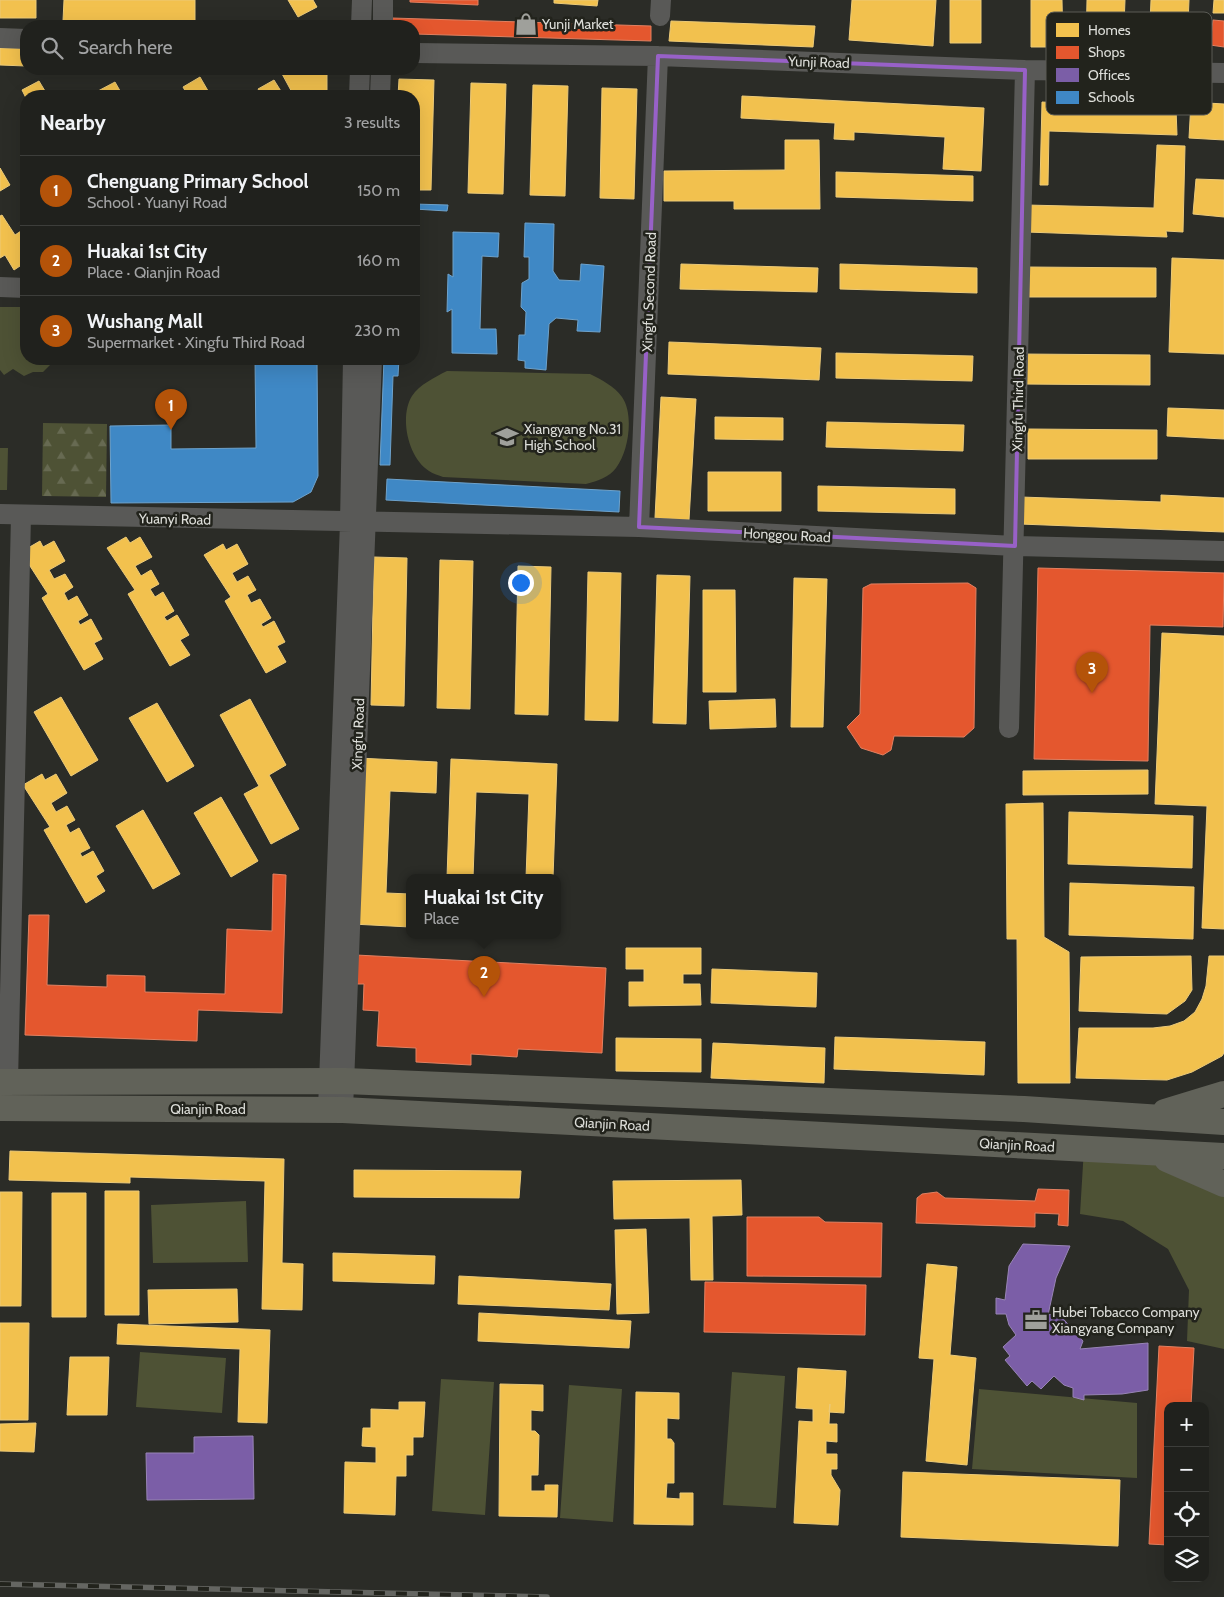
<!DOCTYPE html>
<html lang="en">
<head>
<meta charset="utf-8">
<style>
	body { margin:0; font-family:Cabin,sans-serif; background:#2d2e2a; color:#f1f3f6 }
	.controls { position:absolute; right:15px; bottom:15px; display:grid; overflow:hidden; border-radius:10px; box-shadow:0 5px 20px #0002 }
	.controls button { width:45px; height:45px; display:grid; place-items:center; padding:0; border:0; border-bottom:1px solid #3d3e3b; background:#20211d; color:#f1f3f6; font:25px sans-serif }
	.you { position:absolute; left:520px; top:582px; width:18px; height:18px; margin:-12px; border:4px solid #fff; border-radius:50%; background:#1a73e8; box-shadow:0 0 0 8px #1a73e833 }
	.badge { display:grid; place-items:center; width:32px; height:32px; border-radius:50%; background:#b45309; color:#fff; font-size:16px; font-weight:700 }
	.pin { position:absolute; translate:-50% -41px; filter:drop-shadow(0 1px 2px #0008) }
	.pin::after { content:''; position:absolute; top:26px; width:18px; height:15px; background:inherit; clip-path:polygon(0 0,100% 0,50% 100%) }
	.popup { position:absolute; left:406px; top:874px; width:155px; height:65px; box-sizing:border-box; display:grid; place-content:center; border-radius:10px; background:#20211d; filter:drop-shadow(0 1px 4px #0005); font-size:16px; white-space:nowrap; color:#a2a3a4 }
	.popup b { font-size:19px; color:#f1f3f6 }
	.popup::after { content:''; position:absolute; left:50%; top:100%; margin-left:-10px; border:10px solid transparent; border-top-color:#20211d }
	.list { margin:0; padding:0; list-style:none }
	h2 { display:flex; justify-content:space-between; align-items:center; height:65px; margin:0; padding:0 20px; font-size:21px }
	h2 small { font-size:16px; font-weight:400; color:#a2a3a4 }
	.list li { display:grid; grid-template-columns:32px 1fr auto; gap:15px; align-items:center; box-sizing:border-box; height:70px; padding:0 20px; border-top:1px solid #3d3e3b }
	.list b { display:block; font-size:19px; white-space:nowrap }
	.list p { margin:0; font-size:16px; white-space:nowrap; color:#a2a3a4 }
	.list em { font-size:16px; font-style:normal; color:#a2a3a4 }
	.icon { flex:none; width:28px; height:28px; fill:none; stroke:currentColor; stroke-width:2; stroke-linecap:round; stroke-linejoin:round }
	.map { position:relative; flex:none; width:1224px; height:1597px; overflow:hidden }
	.search { position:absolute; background:#20211d; box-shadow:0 5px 20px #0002; left:20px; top:20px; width:400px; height:55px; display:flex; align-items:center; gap:12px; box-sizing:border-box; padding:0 18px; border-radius:20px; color:#a2a3a4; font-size:19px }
	.panel { position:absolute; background:#20211d; box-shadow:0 5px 20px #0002; left:20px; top:90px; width:400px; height:275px; border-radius:20px }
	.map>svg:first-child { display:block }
	.green { fill:#4e5235 }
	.forest { fill:url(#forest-firs) }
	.homes { fill:#f2c14e; stroke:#ecca78 }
	.shops { fill:#e4572e; stroke:#e28061 }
	.offices { fill:#7b5ea7; stroke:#9884b6 }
	.schools { fill:#3f88c5; stroke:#6ea2cb }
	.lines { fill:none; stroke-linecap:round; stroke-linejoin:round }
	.minor { stroke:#595957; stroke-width:20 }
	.major { stroke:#616259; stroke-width:26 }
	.rail-casing { stroke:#656662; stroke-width:5.5 }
	.rail { stroke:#22231c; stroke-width:4; stroke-dasharray:11; stroke-linecap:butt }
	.marked { fill:none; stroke:#9861c7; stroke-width:4; stroke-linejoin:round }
	.labels { text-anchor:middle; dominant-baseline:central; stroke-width:5; stroke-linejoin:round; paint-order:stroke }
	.poi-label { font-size:14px; fill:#ddded9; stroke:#22231c; text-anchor:start }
	.street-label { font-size:14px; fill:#ddded9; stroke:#22231c }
	.key { fill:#22231c; stroke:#5a5b55; stroke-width:1 }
	.key-label { font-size:14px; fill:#ddded9 }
</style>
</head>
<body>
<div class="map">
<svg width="1224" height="1597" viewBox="0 0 1224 1597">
	<defs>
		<pattern id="forest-firs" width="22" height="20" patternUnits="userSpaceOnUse" patternTransform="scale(1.25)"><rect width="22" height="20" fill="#4e5235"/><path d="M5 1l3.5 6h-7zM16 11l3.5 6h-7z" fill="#676a52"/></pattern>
	</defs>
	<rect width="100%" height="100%" fill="#2b2c27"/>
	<path class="green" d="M0 307H26V359H56L43 372H33L24 376 13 369 4 375 0 370Z
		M447 371 590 374C602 380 614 386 622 397 634 414 629 451 616 468 609 477 598 481 586 484L443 477C439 475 433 474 429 471 408 458 399 417 412 396 419 385 435 377 447 371Z
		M0 448H8L7 490H0Z
		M1084 1148 1153 1152 1224 1184V1349L1187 1341 1189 1290 1168 1249 1123 1221 1080 1214Z
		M246 1201 248 1262 153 1263 151 1205Z
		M140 1352 226 1358 222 1413 136 1407Z
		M732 1372 785 1376 776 1508 723 1505Z
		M441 1379 494 1382 485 1515 432 1511Z
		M569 1385 622 1389 613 1522 560 1518Z
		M979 1389 1137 1403V1478L972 1469Z"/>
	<path class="forest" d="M43 423 107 424 106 497 42 496Z"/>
	<path class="homes" d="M0 0H36V18H0Z
		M64 0H195V26L63 21Z
		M288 0H313L317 7 298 17Z
		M554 0H598L597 6 554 3Z
		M852 0H936L933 46 849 40Z
		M950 0H981V43H950Z
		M1031 0H1062L1063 47H1031Z
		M1087 0H1125L1123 50 1086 48Z
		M1151 0H1189L1187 48 1149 47Z
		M1214 0H1224V13H1213Z
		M671 21 815 26 813 47 669 41Z
		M0 48H26V66L0 65Z
		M145 69H327V96H294L281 72Z
		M200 77 211 96H188L183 87Z
		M399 79 434 80 431 190H414V96H398Z
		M274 80 284 96H262L258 89Z
		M39 81 48 96 26 98 22 90Z
		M115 82 123 96H101L98 91Z
		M471 83 506 84 503 194 468 193Z
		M533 85 568 86 565 196 530 195Z
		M602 88 637 89 634 199 600 198Z
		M742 96 984 108 981 171 943 169 945 137 854 132V140L834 139 835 123 741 118Z
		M1042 102 1176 109 1177 135 1049 131 1048 185H1040Z
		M1191 102 1224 104V140L1189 138Z
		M785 140H819L820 209H734V201H664V171L785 170Z
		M1157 145 1185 146 1183 232 1166 231 1167 237 1026 232V205L1154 208Z
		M0 168 10 185 0 191Z
		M836 172 973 176V201L836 197Z
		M1196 179 1224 180V217L1193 214Z
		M2 215 15 235 24 229 26 233V262L14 270 5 255 0 258V216Z
		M1172 258 1224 260V354L1169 352Z
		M681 264 818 268 817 292 680 289Z
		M840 264 977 268V293L840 289Z
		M1027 267 1156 268V297H1027Z
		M669 342 821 348 819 380 668 374Z
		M836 353 973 356 972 381 836 378Z
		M1021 354 1150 355V385L1021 384Z
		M661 397 696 399 689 520 655 518Z
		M1168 408 1224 410V439L1167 436Z
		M715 417 783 418V440L715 439Z
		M827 422 964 425 963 451 826 447Z
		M1028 429 1157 430V459H1028Z
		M708 472H781V511H708Z
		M818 486 955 489V514L818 511Z
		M1161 495 1224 498V532L1020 524 1021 497 1161 502Z
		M126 537 130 543 140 537 152 557 135 566 141 576 151 570 159 584 150 589 155 597 163 592 174 611 164 617 167 621 177 615 189 635 180 640 190 655 170 666 128 594 135 590 107 548Z
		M40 541 43 547 54 541 65 561 49 570 54 579 65 574 73 587 64 593 68 601 77 596 88 615 78 621 80 625 91 619 102 639 94 643 103 659 84 670 42 598 48 594 21 552Z
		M223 544 226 550 237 544 248 564 232 573 237 582 248 576 256 590 247 595 251 603 260 599 271 618 261 624 263 627 274 621 285 642 277 646 286 662 266 673 225 601 231 597 204 555Z
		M374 557 407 558 404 706 371 705Z
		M440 560 473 561 470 709 437 708Z
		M518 566 551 567 548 715 515 714Z
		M588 572 621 573 618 721 585 720Z
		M657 575 690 576 686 724 653 723Z
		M794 578 827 579 823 727H791Z
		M703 590H735L736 692H703Z
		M1162 633 1224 636V929L1202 928 1207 806 1155 804Z
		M61 697 98 760 71 776 34 712Z
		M250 699 286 765 269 775 299 829 271 844 244 794 259 786 220 715Z
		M775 699 776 727 710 729 709 701Z
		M157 703 194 766 167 782 129 718Z
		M358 758 437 762 436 793 390 791 386 893 410 894V927L352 924Z
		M451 759 557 764 553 878H526L529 794 476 792 473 878H447Z
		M1148 770V794L1023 795V771Z
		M42 774 45 780 56 774 67 793 51 803 56 812 67 806 75 820 66 825 70 833 79 828 90 848 80 853 82 857 93 851 104 871 96 876 105 891 86 903 44 830 50 827 23 785Z
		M221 797 258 861 231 877 194 813Z
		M1043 803 1044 937 1069 952 1070 1083H1018L1017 939H1007L1006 804Z
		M143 810 180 874 153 889 116 826Z
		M1069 812 1193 816 1192 868 1068 864Z
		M1070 883 1194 887 1193 939 1069 935Z
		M626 948H701V974H683V984H700L701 1005 629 1006V982H644V969H626Z
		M1191 956 1192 990 1185 1001 1167 1014 1079 1011 1081 957Z
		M1209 956H1224V1053L1222 1056 1192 1072 1167 1080 1076 1078 1079 1028H1153L1170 1026 1184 1021 1195 1012 1202 999 1206 986Z
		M712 969 817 973 816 1007 711 1003Z
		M835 1037 985 1042 984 1075 834 1069Z
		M616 1038 701 1039V1072L616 1071Z
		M713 1043 825 1048 824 1083 711 1078Z
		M10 1151 284 1159 282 1263 303 1264 302 1310 262 1309 265 1181 130 1177V1183L9 1180Z
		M354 1170 521 1171 519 1198 354 1197Z
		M741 1180 742 1215 712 1216 713 1280H691L690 1218 614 1219 613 1181Z
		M105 1191H139V1315H105Z
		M0 1192H22L21 1306H0Z
		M52 1193H86V1317H52Z
		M646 1229 649 1313 617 1314 615 1230Z
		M333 1253 435 1256 434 1284 333 1281Z
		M927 1264 957 1267 950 1355 976 1358 967 1465 926 1461 934 1359 919 1358Z
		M459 1276 611 1284 609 1310 458 1304Z
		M237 1289 238 1322 149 1324 148 1290Z
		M479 1313 631 1321 629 1348 478 1341Z
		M0 1323H29L28 1420H0Z
		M118 1324 270 1330 267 1423 238 1422 240 1349 117 1344Z
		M70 1357H109L107 1415H67Z
		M798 1368 846 1371 844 1413 829 1412 830 1404 829 1424H837V1442L826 1441V1454H837V1469H831V1475L840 1490 838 1525 794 1523 799 1421 813 1422V1409L796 1408Z
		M500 1384 543 1385V1411L531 1410V1431H535L539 1435 538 1475H531V1491H545V1485H558L557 1517 499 1516Z
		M636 1392 679 1393V1419L667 1418V1439H671L674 1443V1483H667L666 1498 680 1499V1493H693V1525L634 1524Z
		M399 1402H425L423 1437H413V1455H406V1476H396L395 1515 344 1513 345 1462 376 1463V1447L362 1446 363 1428H371V1409L399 1410Z
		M36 1423 34 1452 0 1451V1424Z
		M903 1472 1120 1480 1118 1546 901 1537Z"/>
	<path class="shops" d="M410 0H478V5L410 2Z
		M392 18 651 26V41L414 34V26H392Z
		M1213 20 1224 21V47L1210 45Z
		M1038 568 1224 573 1223 627 1150 625 1148 761 1034 759Z
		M968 583 976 588 974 728 964 737 894 736 891 750 883 755 861 748 847 727 860 714 863 588 871 584Z
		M273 874 286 875 282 1013 198 1010 197 1041 25 1035 29 915H49L47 985 107 987V975L145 976V992L225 994 227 929 272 931Z
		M356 955 606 968 602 1053 518 1049 517 1057 471 1054V1065L416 1062V1048L377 1046 379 1011 363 1010 364 984H355Z
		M1038 1189 1069 1190 1068 1226 1058 1225 1059 1214 1035 1213V1227L916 1223 917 1198 922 1194 937 1192 945 1198 1035 1201Z
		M747 1217H819L825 1222 882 1223 881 1277 747 1276Z
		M705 1282 866 1285 865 1335 704 1332Z
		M1159 1346 1194 1348 1191 1406H1168V1545L1149 1544Z"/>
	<path class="offices" d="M1023 1244 1070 1246 1056 1278 1048 1315 1058 1313 1083 1341 1080 1349 1148 1343V1390L1122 1394 1084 1395V1400L1073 1397V1388L1064 1385 1054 1376 1041 1389 1032 1381 1027 1386 1005 1360 1010 1356 1003 1347 1016 1335 1009 1325 1006 1314H996V1298L1005 1300 1009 1266Z
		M253 1436 254 1499 147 1500 146 1453H194V1437Z"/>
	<path class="schools" d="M414 204 448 205 447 211 414 209Z
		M525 223 554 224 553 271 559 280 580 281 581 264 604 266 600 332 577 331 578 320 556 318 549 324 546 370 525 368V361L518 360 519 335H525L526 312 521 307 522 283 529 279V257H524Z
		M453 232 499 233 498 257 482 256 480 329H496L497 354 452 353V309L447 312 448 274 453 277Z
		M255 359H317L318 476 311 492 293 502 111 503 110 426 171 425V449L256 448Z
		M384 359H399L398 376H393L390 465H380Z
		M387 479 620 491 619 512 386 500Z"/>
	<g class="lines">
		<path class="minor" d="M660 16 661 0
			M361 26 362 0
			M383 26V0
			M0 38 26 39
			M414 53 658 56 1025 70 1224 73
			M359 96 360 69
			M380 96 381 69
			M0 287 26 288
			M0 514 639 527 1015 546 1224 551
			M639 527 658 56
			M1009 728 1025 70
			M8 1082 21 516
			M328 1109 350 523 353 359
			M343 1110 372 359"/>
		<path class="major" d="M0 1082 345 1081 1024 1109 1224 1122
			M0 1108 343 1110 1224 1156
			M1165 1112 1224 1094
			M1167 1159 1224 1184"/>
		<defs>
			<path id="rail" d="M0 1584 547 1597"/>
		</defs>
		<use href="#rail" class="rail-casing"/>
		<use href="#rail" class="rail"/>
	</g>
	<path class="marked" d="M658 56 1025 70 1015 546 639 527Z"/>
	<defs>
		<symbol id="shop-bare" viewBox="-9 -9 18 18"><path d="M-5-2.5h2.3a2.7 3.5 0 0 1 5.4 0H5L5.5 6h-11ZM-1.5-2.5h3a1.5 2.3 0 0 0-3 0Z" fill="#9fa09b" stroke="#22231c" stroke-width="2.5" paint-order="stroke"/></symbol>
		<symbol id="school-bare" viewBox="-9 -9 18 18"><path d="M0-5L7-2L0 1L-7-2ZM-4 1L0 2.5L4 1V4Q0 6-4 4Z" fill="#9fa09b" stroke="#22231c" stroke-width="2.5" paint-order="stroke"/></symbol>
		<symbol id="office-bare" viewBox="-9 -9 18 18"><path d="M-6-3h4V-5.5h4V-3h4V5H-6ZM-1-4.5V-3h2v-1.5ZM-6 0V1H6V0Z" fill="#9fa09b" stroke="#22231c" stroke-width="2.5" paint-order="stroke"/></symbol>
	</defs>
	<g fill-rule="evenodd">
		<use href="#shop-bare" x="510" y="8" width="32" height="32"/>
		<use href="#school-bare" x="491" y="421" width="32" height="32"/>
		<use href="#office-bare" x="1020" y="1304" width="32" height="32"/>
	</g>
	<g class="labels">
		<g class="poi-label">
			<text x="542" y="24">Yunji Market</text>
			<text x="524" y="429">Xiangyang No.31<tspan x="524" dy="16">High School</tspan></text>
			<text x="1052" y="1312">Hubei Tobacco Company<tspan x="1052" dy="16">Xiangyang Company</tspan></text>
		</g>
		<g class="street-label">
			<text transform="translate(819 62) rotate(2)">Yunji Road</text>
			<text transform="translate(649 292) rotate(-88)">Xingfu Second Road</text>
			<text transform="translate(1018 399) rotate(-89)">Xingfu Third Road</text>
			<text transform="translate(175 519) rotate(1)">Yuanyi Road</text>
			<text transform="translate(787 535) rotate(3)">Honggou Road</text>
			<text transform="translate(358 734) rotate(-88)">Xingfu Road</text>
			<text x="208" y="1109">Qianjin Road</text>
			<text transform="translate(612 1124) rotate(3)">Qianjin Road</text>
			<text transform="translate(1017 1145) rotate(3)">Qianjin Road</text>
		</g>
	</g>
	<rect x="1046" y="12" width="166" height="103" rx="8" class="key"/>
	<rect x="1056" y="23" width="23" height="14" fill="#f2c14e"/>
	<rect x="1056" y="46" width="23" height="13" fill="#e4572e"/>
	<rect x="1056" y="68" width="23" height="14" fill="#7b5ea7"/>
	<rect x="1056" y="91" width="23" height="13" fill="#3f88c5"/>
	<g class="key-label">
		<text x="1088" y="35">Homes</text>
		<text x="1088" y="57">Shops</text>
		<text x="1088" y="80">Offices</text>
		<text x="1088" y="102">Schools</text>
	</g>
</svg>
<div class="controls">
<button>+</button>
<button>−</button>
<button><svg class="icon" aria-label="locate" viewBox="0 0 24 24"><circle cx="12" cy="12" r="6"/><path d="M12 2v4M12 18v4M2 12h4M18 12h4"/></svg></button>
<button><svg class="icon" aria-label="layers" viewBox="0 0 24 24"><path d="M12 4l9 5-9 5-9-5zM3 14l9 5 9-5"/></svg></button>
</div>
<div class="you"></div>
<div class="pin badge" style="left:171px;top:430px">1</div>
<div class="pin badge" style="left:484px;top:997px">2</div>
<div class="popup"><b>Huakai 1st City</b>Place</div>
<div class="pin badge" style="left:1092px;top:693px">3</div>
<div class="search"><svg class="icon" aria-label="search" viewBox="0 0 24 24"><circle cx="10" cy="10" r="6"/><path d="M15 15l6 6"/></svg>Search here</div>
<section class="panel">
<h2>Nearby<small>3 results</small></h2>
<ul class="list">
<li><span class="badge">1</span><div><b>Chenguang Primary School</b><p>School · Yuanyi Road</p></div><em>150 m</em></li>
<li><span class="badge">2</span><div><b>Huakai 1st City</b><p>Place · Qianjin Road</p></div><em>160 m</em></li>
<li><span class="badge">3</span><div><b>Wushang Mall</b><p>Supermarket · Xingfu Third Road</p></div><em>230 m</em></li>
</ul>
</section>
</div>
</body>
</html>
